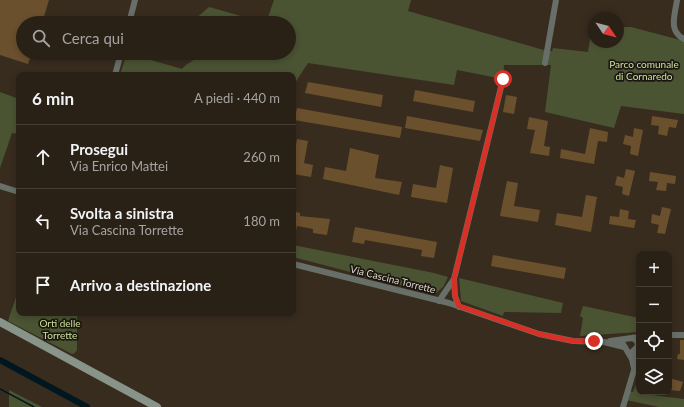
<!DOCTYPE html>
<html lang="it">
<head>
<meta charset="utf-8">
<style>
	body { margin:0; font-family:Lato,sans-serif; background:#32291f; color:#f1f3f6 }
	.controls { position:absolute; right:12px; bottom:12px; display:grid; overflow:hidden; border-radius:8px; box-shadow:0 2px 6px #0003 }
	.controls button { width:36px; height:36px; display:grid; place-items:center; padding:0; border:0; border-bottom:1px solid #463e35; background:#2a2116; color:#f1f3f6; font:20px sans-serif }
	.compass { position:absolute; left:588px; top:12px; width:36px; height:36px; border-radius:50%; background:#2a2116; box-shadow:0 2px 6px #0003; rotate:125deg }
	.stop { position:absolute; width:12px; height:12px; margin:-9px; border:3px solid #d93025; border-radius:50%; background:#fff }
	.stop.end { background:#d93025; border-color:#fff; box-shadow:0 1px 4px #0008 }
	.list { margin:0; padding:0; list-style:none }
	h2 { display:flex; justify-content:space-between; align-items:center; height:52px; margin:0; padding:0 16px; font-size:17px }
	h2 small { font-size:13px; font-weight:400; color:#a5a3a1 }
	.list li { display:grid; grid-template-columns:26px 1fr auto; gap:12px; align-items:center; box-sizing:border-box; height:64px; padding:0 16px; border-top:1px solid #463e35 }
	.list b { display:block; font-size:15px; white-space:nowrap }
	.list p { margin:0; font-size:13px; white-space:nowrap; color:#a5a3a1 }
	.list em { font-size:13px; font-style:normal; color:#a5a3a1 }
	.icon { flex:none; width:22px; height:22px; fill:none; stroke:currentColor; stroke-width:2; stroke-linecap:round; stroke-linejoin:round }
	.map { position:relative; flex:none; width:684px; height:407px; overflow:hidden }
	.search { position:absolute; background:#2a2116; box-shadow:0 2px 6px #0003; left:16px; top:16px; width:280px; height:44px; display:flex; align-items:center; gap:10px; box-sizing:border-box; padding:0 14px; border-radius:22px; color:#a5a3a1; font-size:15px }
	.panel { position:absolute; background:#2a2116; box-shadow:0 2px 6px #0003; left:16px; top:72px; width:280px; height:244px; border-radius:8px }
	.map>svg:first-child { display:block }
	.green { fill:#4a5433 }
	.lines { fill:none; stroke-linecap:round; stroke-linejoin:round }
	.stream { stroke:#001720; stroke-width:1.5 }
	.canal { stroke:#001720; stroke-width:6 }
	.building { fill:#6b502e }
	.street { stroke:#686f68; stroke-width:6 }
	.secondary { stroke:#889389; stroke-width:8 }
	.route { stroke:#d93025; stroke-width:5 }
	.labels { text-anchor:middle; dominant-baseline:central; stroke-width:3.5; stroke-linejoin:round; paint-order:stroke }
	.park-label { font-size:10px; fill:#cce09d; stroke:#1b160f }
	.street-label { font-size:10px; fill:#ddd5cc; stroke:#1b160f }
</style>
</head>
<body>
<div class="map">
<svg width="684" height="407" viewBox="0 0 684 407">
	<rect width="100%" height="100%" fill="#382c1e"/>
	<path class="green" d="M274 0H411L408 11 547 51H552L553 48 588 52 592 27H594V42H618V27H631L684 41V114L621 106 614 128 545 112 551 65H504L503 79 457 70 454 85 308 63 293 86V75H120L127 53 182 69C187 62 196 61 200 53H289V23H266Z
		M209 7 266 23H196L194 20Z
		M0 92 19 99V134L12 133 0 168Z
		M293 245 434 273 448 277 443 287 435 294 293 257Z
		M459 278 563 303 561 313 504 312 503 316 461 301Z
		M19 288V313H77V350L75 353 72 354 8 321Z
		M583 306 639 318V332L580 336 583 318 580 316Z
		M639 377V392H652V395L684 399V407H659L626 400 629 391 633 392Z
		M9 390 42 407H9Z"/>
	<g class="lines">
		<path class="stream" d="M0 389 34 407"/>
		<path class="canal" d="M0 360 87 407"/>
	</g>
	<path class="building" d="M0 0H49L42 23H23V53H32L28 64 0 55Z
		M308 82 383 95 381 107 305 93Z
		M415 90 475 101 473 112 413 101Z
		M506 95 517 97 514 114 503 112Z
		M297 108 402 127 400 138 294 120Z
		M407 116 483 130 480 141 405 128Z
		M652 116 678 120 676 128 669 127 667 136 658 134 659 126 651 125Z
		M529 117 548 121 544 146 550 147 549 156 530 153 535 130 527 129Z
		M590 128 608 132 607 142 598 141 594 164 560 158 561 149 585 154Z
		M634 128 643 130 638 156 630 154 631 146 623 144 625 135 633 137Z
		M297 139 308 141 304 163 313 165 311 177 293 174V161Z
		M350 148 379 155 375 178 402 182 399 195 323 179 325 167 346 171Z
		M440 165 453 168 447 203 411 197 413 184 436 188Z
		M626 169 635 171 629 196 622 194 623 187 615 185 617 176 624 178Z
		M650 172 676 176 675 184 667 183 666 191 656 190 658 182 649 181Z
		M507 181 518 183 514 206 540 210 538 222 500 216Z
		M586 195 597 197 591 232 555 225 557 213 582 217Z
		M662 207 671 209 665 234 657 233 659 225 651 223 652 214 660 216Z
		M620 209 629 211 628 219 636 220 634 228 609 224 610 216 619 217Z
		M293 211 300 213V216L330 219 327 235 313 233V229L297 226 295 236H293Z
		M355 227 437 242 434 258 421 256 422 250 365 240 364 244 352 242Z
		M493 255 566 268 564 279 491 266Z
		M680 340H684V360L677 359 678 354H680Z
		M669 378 683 382 680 391 669 390Z"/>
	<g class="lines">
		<path class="street" d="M677 0C675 15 668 31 684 39
			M129 23 135 0
			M545 63 556 0
			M115 75 121 53
			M0 186 19 192
			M293 264 449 303 539 334 573 341 604 342 624 347
			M454 279 455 296 459 307
			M439 301 454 279 503 79
			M669 335H684
			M610 341 639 337
			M623 344 632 359 634 368
			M632 352 638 346 637 341 633 338
			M623 407 637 360 635 350"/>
		<path class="secondary" d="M0 322 157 407"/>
	</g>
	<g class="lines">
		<path class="route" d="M503 79 454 279 455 296 459 306 539 334 573 341H594"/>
	</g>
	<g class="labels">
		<g class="park-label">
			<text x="644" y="64">Parco comunale<tspan x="644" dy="12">di Cornaredo</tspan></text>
			<text x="60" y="323">Orti delle<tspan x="60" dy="12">Torrette</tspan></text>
		</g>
		<g class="street-label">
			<text transform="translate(393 279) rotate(14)">Via Cascina Torrette</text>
		</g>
	</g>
</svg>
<div class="controls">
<button>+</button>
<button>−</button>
<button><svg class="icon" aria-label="locate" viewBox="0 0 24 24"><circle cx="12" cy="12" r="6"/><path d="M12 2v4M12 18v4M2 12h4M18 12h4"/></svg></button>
<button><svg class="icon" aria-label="layers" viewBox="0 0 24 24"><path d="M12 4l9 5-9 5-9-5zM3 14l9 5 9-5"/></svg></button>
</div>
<svg class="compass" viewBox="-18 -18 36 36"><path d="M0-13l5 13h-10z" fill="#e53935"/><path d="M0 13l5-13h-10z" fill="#a5a3a1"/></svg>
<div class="stop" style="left:503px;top:79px"></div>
<div class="stop end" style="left:594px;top:341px"></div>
<div class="search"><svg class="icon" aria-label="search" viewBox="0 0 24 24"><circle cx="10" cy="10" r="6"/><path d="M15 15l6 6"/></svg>Cerca qui</div>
<section class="panel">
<h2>6 min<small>A piedi · 440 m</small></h2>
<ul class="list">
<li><svg class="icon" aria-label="ahead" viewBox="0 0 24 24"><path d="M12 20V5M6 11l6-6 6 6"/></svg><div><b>Prosegui</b><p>Via Enrico Mattei</p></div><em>260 m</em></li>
<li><svg class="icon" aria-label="left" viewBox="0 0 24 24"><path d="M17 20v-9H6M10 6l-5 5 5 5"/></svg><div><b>Svolta a sinistra</b><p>Via Cascina Torrette</p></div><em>180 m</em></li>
<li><svg class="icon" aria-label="arrive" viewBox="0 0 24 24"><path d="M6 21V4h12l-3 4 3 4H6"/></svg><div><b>Arrivo a destinazione</b></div></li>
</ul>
</section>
</div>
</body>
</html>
